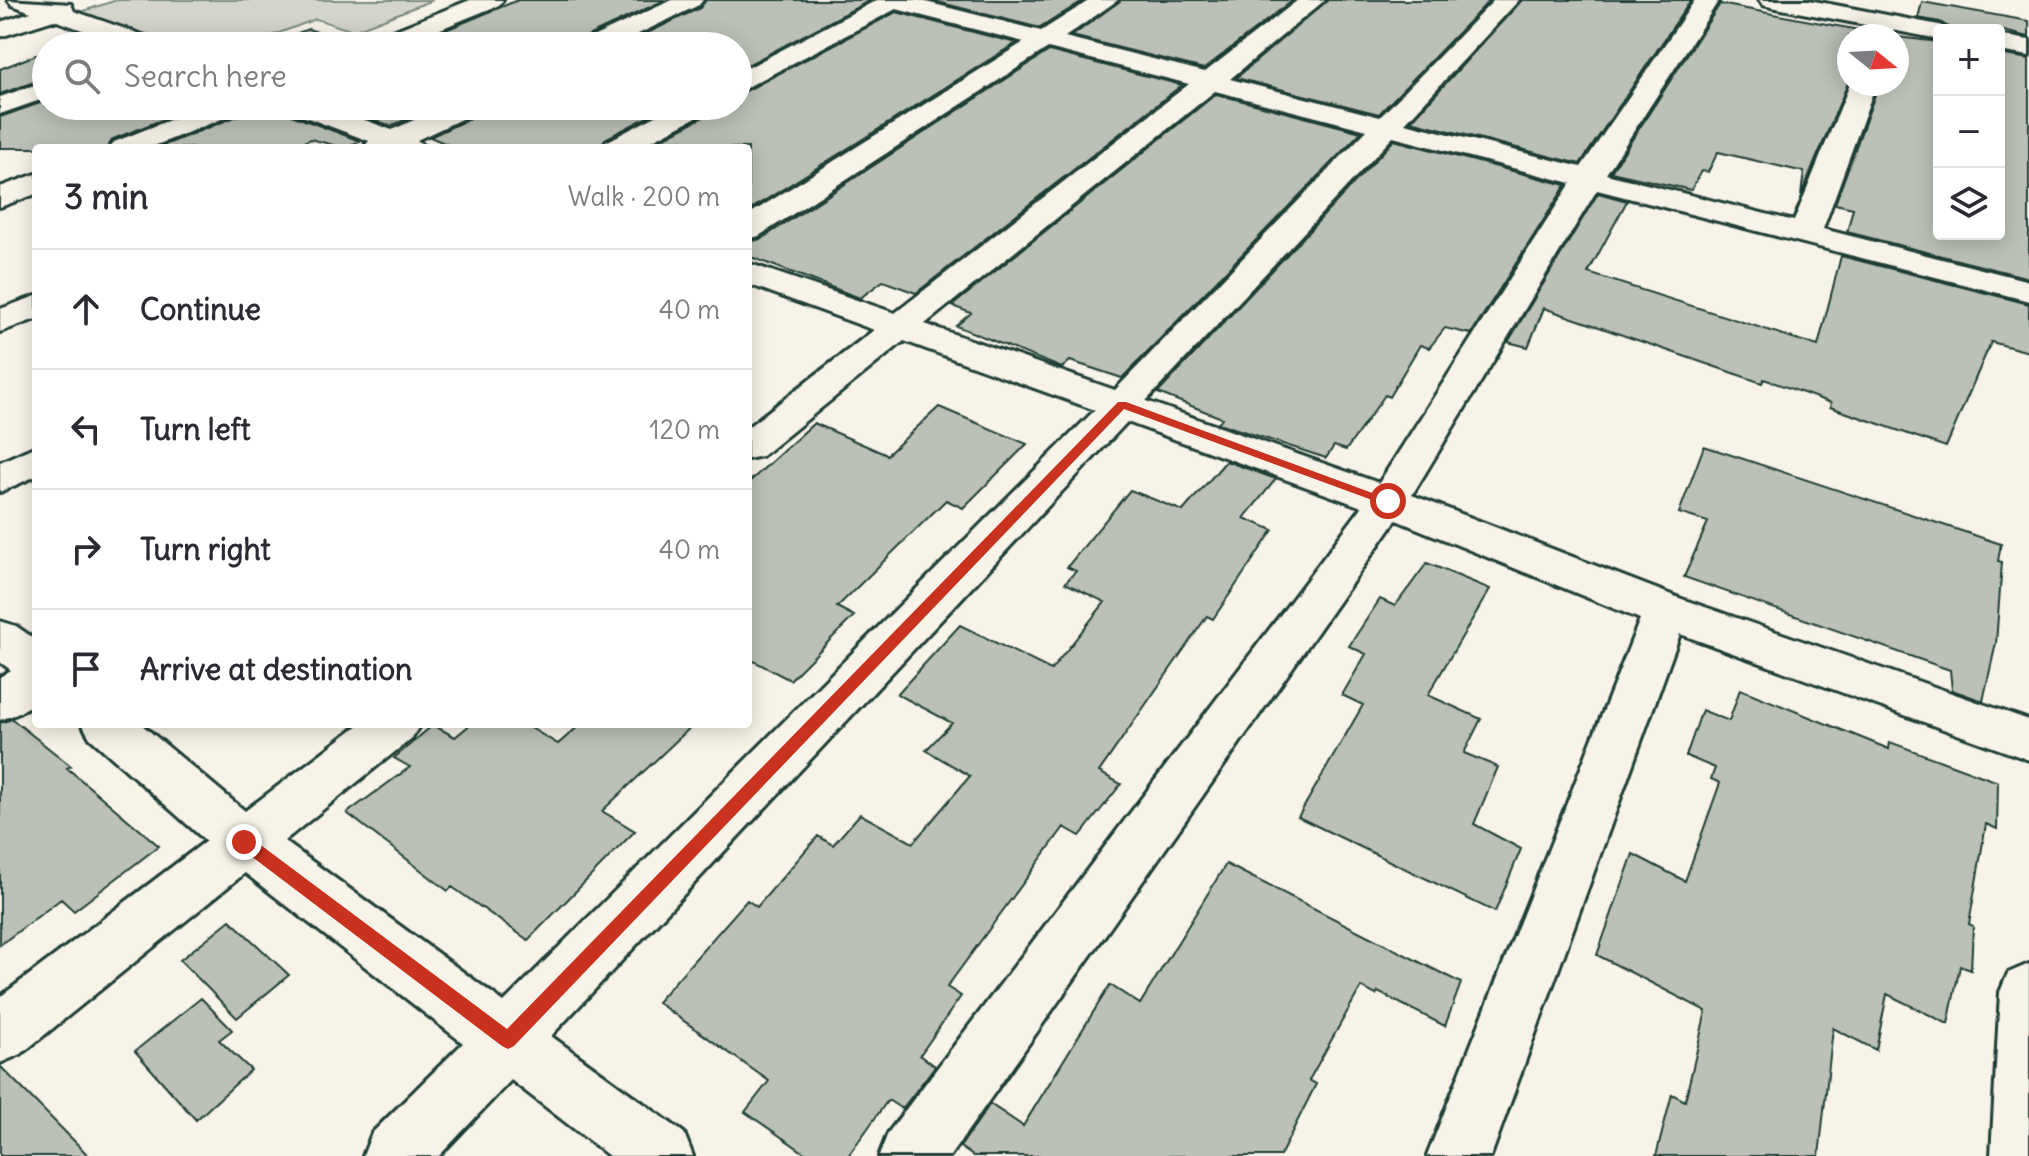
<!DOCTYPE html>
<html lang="en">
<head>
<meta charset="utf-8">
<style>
	body { margin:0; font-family:Delius,sans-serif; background:#f7f7f7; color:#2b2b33 }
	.controls { position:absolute; right:24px; top:24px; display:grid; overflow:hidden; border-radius:8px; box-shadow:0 4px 20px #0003 }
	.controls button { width:72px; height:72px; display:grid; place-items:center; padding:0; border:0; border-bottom:2px solid #e1e1e2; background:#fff; color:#2b2b33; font:40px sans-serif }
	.compass { position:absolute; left:1837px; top:24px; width:72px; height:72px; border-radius:50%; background:#fff; box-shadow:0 4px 20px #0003; rotate:108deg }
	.stop { position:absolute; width:24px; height:24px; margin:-18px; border:6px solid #c8321e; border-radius:50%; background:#fff }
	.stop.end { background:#c8321e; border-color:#fff; box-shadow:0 2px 8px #0008 }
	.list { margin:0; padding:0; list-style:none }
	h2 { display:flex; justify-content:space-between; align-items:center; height:104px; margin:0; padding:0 32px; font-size:34px }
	h2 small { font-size:26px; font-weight:400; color:#7c7c81 }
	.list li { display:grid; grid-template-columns:52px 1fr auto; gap:24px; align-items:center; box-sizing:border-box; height:120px; padding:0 32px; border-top:2px solid #e1e1e2 }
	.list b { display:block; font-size:30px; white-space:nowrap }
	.list em { font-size:26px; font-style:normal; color:#7c7c81 }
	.icon { flex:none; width:44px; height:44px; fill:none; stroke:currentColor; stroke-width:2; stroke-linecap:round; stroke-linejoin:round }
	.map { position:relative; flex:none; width:2029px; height:1156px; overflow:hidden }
	.search { position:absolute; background:#fff; box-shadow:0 4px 20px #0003; left:32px; top:32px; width:720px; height:88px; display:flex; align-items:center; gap:20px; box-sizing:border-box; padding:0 28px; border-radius:44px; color:#7c7c81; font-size:30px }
	.panel { position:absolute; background:#fff; box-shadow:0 4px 20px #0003; left:32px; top:144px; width:720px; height:584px; border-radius:8px }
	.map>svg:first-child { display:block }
	.green { fill:#d3d5ca; stroke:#79897f; stroke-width:2 }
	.building { fill:#bbc1b6; stroke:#1f3d34; stroke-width:2 }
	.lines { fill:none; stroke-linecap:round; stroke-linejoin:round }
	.street-casing { stroke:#1f3d34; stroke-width:6 }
	.street { fill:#f7f3e8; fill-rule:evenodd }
	.route { fill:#c8321e }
</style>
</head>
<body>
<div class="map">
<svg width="2029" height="1156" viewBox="0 0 2029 1156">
	<rect width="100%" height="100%" fill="#f7f3e8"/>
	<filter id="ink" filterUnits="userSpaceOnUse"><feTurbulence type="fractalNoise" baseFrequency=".0125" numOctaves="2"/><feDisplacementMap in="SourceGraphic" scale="16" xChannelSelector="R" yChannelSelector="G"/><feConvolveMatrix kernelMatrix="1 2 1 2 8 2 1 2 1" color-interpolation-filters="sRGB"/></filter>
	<g filter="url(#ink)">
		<path class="green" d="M117 0H433L353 31 316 19 244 46H162L77 13Z"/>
		<path class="building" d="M518 0H665L583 38 577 46H407Z
			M706 0H871L738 70V46H620L700 8Z
			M930 0H1084L1040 28Z
			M1121 0H1293L1204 69 1072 36Z
			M1328 0H1490L1379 114 1236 78Z
			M1522 0H1691L1580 164 1411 121Z
			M1922 2 2029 21V37L1999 30H1953L1940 22 1918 18Z
			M1720 4 1891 36H1849V81L1801 195 1804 172 1718 152 1708 172 1701 171 1691 190 1611 172Z
			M896 12 1016 43 748 211V148H644L707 115 713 106H738V95Z
			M308 29 360 46H265Z
			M1897 37 1939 42V234H1999V54L2029 59V278L1847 232 1853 208 1835 204 1879 84H1897Z
			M46 51V78L0 94V69Z
			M1049 51 1182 85 916 293 883 281 860 298 748 256V242L761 239Z
			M1216 94 1361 132 1122 378 1070 361 1062 368 956 326 971 313 952 306Z
			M46 101V106H197L113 139 107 148H0V117Z
			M246 106H285L291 115 360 141 344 148 311 139 289 148H157L240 115Z
			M336 106H437L391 126Z
			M483 106H669L605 139 599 148H456L430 137 477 115Z
			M1394 140 1566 185 1471 334 1445 328 1429 348 1420 345 1389 397 1385 395 1346 450 1334 446 1326 458 1218 423 1222 418 1158 393Z
			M1598 193 1627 201 1588 273 1818 346 1841 256 2029 304V352L1991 342 1946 447 1830 407 1831 403 1764 379 1762 383 1544 308 1528 347 1508 342Z
			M939 407 1027 444 963 508 946 500 837 607 854 616 790 680 748 658V483L814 423 887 455Z
			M1704 446 2001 544 1998 561 2002 562 1996 643 1983 701 1952 690 1950 670 1684 577 1708 522 1679 513Z
			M1226 461 1276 479 1244 518 1273 530 1213 619 1207 616 1099 772 1121 784 1080 836 1064 827 947 987 961 996 920 1055 935 1066 902 1109 888 1100 848 1156H809L745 1112 769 1081 657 1002 747 900 757 907 818 836 833 845 860 814 913 843 970 776 926 750 952 723 897 694 960 625 1051 670 1105 602 1065 583 1076 571 1067 567 1130 490 1183 511Z
			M1427 563 1490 589 1428 695 1481 719 1464 753 1498 767 1474 824 1521 849 1495 912 1298 817 1363 705 1342 695 1366 654 1349 646 1380 599 1395 606Z
			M1740 689 1889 749 1890 742 1998 782 1997 829 1986 824 1969 924 1973 926 1971 970 1960 966 1948 1024 1887 994 1876 1050 1833 1028 1819 1156H1656L1672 1094 1685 1101 1706 1011 1597 955 1633 854 1685 881 1720 783 1711 779 1715 768 1686 756 1702 710 1729 721Z
			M12 719 71 766 67 768 159 846 74 911 61 899 0 945V723Z
			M471 724H524L558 744 581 724H694L602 811 635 831 528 940 452 887 448 891 347 813 410 767 394 758 433 725 455 737Z
			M1226 864 1461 983 1445 1026 1378 992 1376 995 1361 987 1309 1080 1316 1084 1280 1156H973L960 1147 990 1104 1023 1126 1110 985 1140 1004Z
			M230 920 289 975 237 1018 180 960Z
			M201 998 232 1030 219 1040 251 1070 196 1120 135 1051Z
			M0 1066 89 1156H0Z"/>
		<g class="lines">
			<defs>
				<path id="street" d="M8 0 71 4 74 11 160 41 164 46H127L54 20 0 37V22L31 12 12 5Z
					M470 0H503L499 5 399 46H364L368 41Z
					M672 0H703L699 5 613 46H580L584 41Z
					M877 0H918L1041 31 1090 0H1118L1065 37 1205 72 1298 0H1325L1230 79 1380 117 1494 0H1519L1405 123 1581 167 1695 0H1719L1606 174 1794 221 1850 84H1876L1823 229 2029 281V301L1597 190 1412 495 1682 599 2029 720V760L1680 634 1491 1156H1427L1640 619 1396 520 950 1156H879L888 1133 1362 507 1127 422 551 1036 684 1133 693 1156H609L511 1080 439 1156H363L372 1133 463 1043 245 873 21 1054 0 1063V997L206 841 90 738 82 724H141L245 811 360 724H420L412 738 284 841 504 1002 1095 410 904 341 762 456 748 459V427L874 330 748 284V263L895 313 1189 84 1048 48 759 236 748 239V215L1024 42 896 9 738 92V73ZM1215 91 1367 130 1115 390 925 324ZM1393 137 1571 183 1379 483 1146 401Z
					M1759 0H1809L1939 25 1950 30H1939V39L1771 7 1763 5Z
					M1999 35 2029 40V56L1999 51Z
					M46 81V98L0 114V97Z
					M205 106H243L239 112 149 148H110L114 142Z
					M288 106H327L392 130 444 106H480L476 112 417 140 427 148H363L369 141 292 112Z
					M675 106H710L706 112 638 148H602L606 142Z
					M36 174V194L0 207V187Z
					M36 296V319L0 332V309Z
					M36 446V476L0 492V462Z
					M0 621 16 626 36 640V702L17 714 0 720V677L11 670 0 662Z
					M2029 964V1156H1991L2000 992 2008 973Z"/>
			</defs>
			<use href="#street" class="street-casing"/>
			<use href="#street" class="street"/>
		</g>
	</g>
	<path class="route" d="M1118 402H1126L1394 501 1383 504 1124 409 514 1046 508 1049 502 1046 239 847V837H250L507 1029Z"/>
</svg>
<div class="controls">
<button>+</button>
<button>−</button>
<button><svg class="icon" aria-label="layers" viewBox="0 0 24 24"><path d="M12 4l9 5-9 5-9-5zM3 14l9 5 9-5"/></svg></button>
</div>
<svg class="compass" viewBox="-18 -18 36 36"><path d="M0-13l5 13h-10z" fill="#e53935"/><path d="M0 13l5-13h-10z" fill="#7c7c81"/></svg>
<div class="stop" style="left:1388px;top:501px"></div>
<div class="stop end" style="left:244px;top:842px"></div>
<div class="search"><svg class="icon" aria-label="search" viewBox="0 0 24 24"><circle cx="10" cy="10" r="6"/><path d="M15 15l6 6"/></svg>Search here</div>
<section class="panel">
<h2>3 min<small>Walk · 200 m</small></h2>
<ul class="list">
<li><svg class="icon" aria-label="ahead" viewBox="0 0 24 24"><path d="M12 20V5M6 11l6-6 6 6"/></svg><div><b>Continue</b></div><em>40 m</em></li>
<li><svg class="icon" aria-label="left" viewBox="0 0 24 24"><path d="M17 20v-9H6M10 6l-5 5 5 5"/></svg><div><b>Turn left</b></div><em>120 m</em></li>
<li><svg class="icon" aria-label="right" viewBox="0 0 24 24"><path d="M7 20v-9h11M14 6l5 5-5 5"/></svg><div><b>Turn right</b></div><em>40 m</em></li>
<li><svg class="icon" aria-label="arrive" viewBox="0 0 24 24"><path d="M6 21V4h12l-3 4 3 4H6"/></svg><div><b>Arrive at destination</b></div></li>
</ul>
</section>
</div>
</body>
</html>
